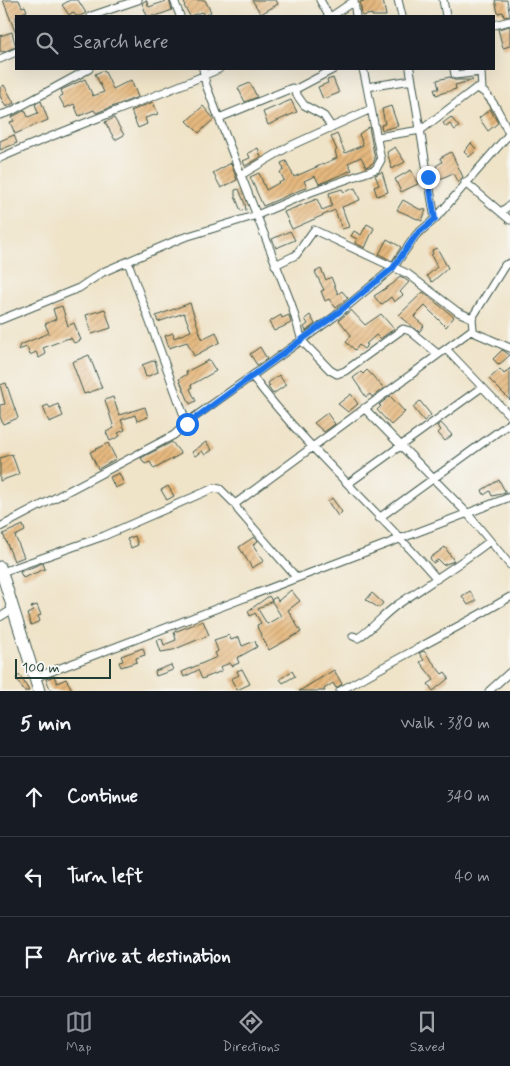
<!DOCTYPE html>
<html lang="en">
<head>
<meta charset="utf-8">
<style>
	body { margin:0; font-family:Mynerve,sans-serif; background:#20242c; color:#f1f3f6 }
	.scale { position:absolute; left:15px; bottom:12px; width:96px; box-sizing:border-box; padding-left:5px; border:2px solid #1f3d34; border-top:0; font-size:14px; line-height:18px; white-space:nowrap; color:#1f3d34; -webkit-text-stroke:4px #f6f6f2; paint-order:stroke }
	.stop { position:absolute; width:15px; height:15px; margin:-11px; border:4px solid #1a73e8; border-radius:50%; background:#fff }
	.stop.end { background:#1a73e8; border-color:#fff; box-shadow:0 1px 5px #0008 }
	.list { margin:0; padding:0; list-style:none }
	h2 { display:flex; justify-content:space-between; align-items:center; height:65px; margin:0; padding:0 20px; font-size:21px }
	h2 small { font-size:16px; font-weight:400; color:#9ea1a6 }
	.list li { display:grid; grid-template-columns:32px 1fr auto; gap:15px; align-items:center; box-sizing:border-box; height:80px; padding:0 20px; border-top:1px solid #363941 }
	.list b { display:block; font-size:19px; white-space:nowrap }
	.list em { font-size:16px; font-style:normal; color:#9ea1a6 }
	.icon { flex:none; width:28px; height:28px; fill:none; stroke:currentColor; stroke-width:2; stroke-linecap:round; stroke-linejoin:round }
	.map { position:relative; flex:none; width:510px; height:691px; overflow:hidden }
	.search { position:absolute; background:#171b24; box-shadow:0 5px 20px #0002; left:15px; right:15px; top:15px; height:55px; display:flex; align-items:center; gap:12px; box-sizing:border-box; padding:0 18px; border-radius:0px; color:#9ea1a6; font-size:19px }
	.sheet { height:305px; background:#171b24 }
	nav { display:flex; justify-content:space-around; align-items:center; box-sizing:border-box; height:70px; border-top:1px solid #363941; background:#171b24; font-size:14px; color:#9ea1a6 }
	nav a { display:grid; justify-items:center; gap:2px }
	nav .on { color:#8c9099 }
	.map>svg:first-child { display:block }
	.building { fill:url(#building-hatch) }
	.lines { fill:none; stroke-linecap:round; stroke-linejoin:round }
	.street-casing { stroke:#3e564a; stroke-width:9 }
	.primary-casing { stroke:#3e564a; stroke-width:13 }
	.street { stroke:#fff; stroke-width:7 }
	.primary { stroke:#fff; stroke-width:11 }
	.route { stroke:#1a73e8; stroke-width:6 }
</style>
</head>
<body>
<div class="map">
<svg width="510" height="691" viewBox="0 0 510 691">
	<defs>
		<pattern id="building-hatch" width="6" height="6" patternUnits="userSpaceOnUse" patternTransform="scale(1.25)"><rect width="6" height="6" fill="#e7b97f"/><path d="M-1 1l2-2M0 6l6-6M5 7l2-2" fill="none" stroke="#bb9869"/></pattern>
	</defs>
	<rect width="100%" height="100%" fill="#f6f6f2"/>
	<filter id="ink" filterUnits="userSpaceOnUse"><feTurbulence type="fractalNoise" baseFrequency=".02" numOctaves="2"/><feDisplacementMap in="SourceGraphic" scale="10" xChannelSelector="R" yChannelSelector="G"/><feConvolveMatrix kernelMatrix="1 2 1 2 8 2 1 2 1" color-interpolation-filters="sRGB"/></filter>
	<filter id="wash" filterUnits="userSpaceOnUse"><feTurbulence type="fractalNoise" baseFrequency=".0096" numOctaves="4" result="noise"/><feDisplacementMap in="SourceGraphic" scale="20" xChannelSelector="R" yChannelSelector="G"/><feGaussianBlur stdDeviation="1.12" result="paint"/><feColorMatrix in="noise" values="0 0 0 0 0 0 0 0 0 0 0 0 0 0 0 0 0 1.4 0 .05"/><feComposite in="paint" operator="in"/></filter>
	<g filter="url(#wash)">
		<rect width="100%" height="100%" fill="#efe3c8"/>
		<g id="blocks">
			<path class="building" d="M3 0H19L22 7 25 6 27 11 19 14 20 16H16V34Z
				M70 0H78L86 13 80 16H76L73 12 69 15 62 5Z
				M146 0 149 7 169 0 172 10 156 16H147L142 3Z
				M183 0H205L211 12 204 16 202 12 190 16 184 6 185 5Z
				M252 0H276L278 4 261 14Z
				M370 0H383L386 16H372V14L362 16 360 2Z
				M495 0H507L510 16 504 17 503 12 498 13Z
				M510 26V46L503 48 498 29Z
				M12 32 16 47 3 52 0 51V36Z
				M104 70 113 89 131 80 138 97 96 113 94 110 79 116 74 104 65 108 59 97 63 95 61 90 85 79 93 96 104 92 95 74Z
				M450 77 454 80H473L455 85 456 89 436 95 434 89H439L437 80Z
				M333 78 339 93 323 99 318 87 328 83 327 80Z
				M250 83 257 97 245 102 238 88Z
				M4 85 14 103 6 107 0 96V88Z
				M291 100 297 112 268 125 263 112Z
				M41 101 48 120 15 134 10 122 14 121 12 117 25 110 28 117 38 113 35 104Z
				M153 102 158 114 145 118 147 124 138 128 131 111Z
				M203 106 214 119 199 133 187 121Z
				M391 106 398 126 382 130 381 125 385 124 382 109Z
				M490 109 498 123 488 131 479 118Z
				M451 117 459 127 455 130 450 124 446 127 443 123Z
				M114 118 124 135 115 140 105 122Z
				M369 127 375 159 373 163 366 167 361 157 348 163 352 170 319 184 315 176 304 181 307 187 263 206 250 177 259 173 266 190 284 180 280 172 284 170 281 163 286 161 294 177 337 158 335 151 337 150 331 137 337 134 345 153 363 145 359 134Z
				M14 135 17 143 0 150V141Z
				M471 143 477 150 469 157 464 152Z
				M395 147 405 162 392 169 387 152Z
				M258 148 261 157 245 166 243 161 250 158 248 153Z
				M451 152 463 177 458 183 453 173 440 179 436 166 442 162 440 158Z
				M231 163 237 180 221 188 213 173Z
				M411 170 418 184 401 192 395 179Z
				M382 172 388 192 377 196 374 187 379 185 375 175Z
				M355 188 360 200 342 207 349 227 342 229 335 210 292 229 284 212 317 199 322 210 332 206 329 193 342 189 344 192Z
				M239 189 245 204 246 210 241 211 235 196V190Z
				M403 200 419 209 426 210 422 221 397 210Z
				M367 224 374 228 365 248 355 243 357 239 351 236 354 231 361 235Z
				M290 231 295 240 276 248 272 239Z
				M387 239 401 247 392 261 379 254Z
				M437 248 448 268 432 282 427 276 437 267 431 255 433 254 432 250Z
				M321 269 326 280 331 277 338 294 342 291 348 298 336 308 329 299 325 301 321 291 324 290 315 272Z
				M400 276 409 282 400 292 403 295 394 302 391 297 381 305 374 296 394 283Z
				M423 292 454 317 446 327 425 306 414 317 424 326 419 332 399 315Z
				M190 303 202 339 216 332 220 342 194 356 187 342 169 348 165 336 173 333 174 338 191 331 184 313 158 322 156 316Z
				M62 306 68 326 74 323 81 340 74 343 71 338 66 339 43 348 46 354 39 358 36 352 30 355 27 347 18 350 20 345 49 333 45 324 56 319 53 309Z
				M105 309 111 328 92 334 86 315Z
				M351 310 365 325 381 314 394 329 380 339 376 335 366 344 368 345 364 349 359 345 355 350 346 342 351 335 339 320Z
				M281 315 282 318 289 315 291 323 274 331 269 322Z
				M310 315 315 324 306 331 304 327 308 324 305 319Z
				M260 347 267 359 257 365 250 354Z
				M502 350 510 355 499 365 493 359Z
				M89 355 102 388 84 394 72 362Z
				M155 360 158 372 146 377 142 365Z
				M209 360 216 371 191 385 192 388 190 389 196 401 190 404 179 379 187 374 186 372Z
				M510 368V400L489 379 500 369 504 374Z
				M367 370 384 388 372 397 370 394 366 397 353 378 361 372 363 374Z
				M279 375 286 385 273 394 268 387 270 386 268 383Z
				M6 383 18 418 3 424 0 417V405L5 404 0 385Z
				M351 394 358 404 348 412 338 404Z
				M390 396 405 412 391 425 377 410 381 406 379 405Z
				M113 397 119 415 145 407 148 417 137 421 135 415 121 420 125 430 118 433 120 436 110 441 106 432 114 428 105 400Z
				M420 401 431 415 424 421 413 407Z
				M58 404 63 416 49 422 43 407 48 405 50 408Z
				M327 413 335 424 324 432 314 423Z
				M441 423 452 435 445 441 438 433 441 430 437 426Z
				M172 442 181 454 154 469 150 462 145 464 141 458Z
				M206 442 212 450 205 455 202 451 195 456 192 452Z
				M108 443 116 459 98 469 90 452Z
				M12 454 19 474 0 481V458Z
				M119 473 124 484 115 488 110 477Z
				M499 480 506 493 492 496 490 491 484 495 482 490Z
				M168 486 174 496 167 500 161 490Z
				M332 498 342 512 338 516 328 502Z
				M23 525 25 531 15 536 24 557 14 561 3 534Z
				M135 536 138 545 131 548 127 539Z
				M254 537 258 541 253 545 264 561 252 568 239 547Z
				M445 547 454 561 443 565 438 560 433 563 430 558Z
				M43 563 45 569 23 578 20 572Z
				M291 590 300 601 288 610 301 632 269 650 258 629 257 625 261 623 255 613 250 616 248 611 269 596 272 601 258 609 267 624 281 616 271 600 276 597 278 601Z
				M470 591 476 601 468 605 462 596Z
				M372 593 383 603 379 608 366 600Z
				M37 605 41 615 38 616 40 621 31 625 27 614 33 611 31 607Z
				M203 621 209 635 173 650 161 652 157 640 162 639 164 645 176 640 174 632Z
				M229 635 231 640 239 637 242 646 255 641 257 647 237 658 239 663 232 666 230 663 220 667 222 671 202 679 198 670 184 677 182 672 217 657 215 653 218 651 214 640Z
				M143 648 145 655 136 658 137 662 121 667 119 662 123 661 121 656Z
				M424 651 442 674 445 672 449 678 433 691 428 684 434 680 420 662 424 660 419 653Z
				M171 665 173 670 156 676 155 671Z
				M242 669 250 684 237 690 231 679 239 675 237 671Z
				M334 670 342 684 336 688 333 683 324 689 325 691H299Z
				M292 671 295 676 283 683 280 679Z
				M20 675 29 691H24L16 678Z
				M54 676 57 683 66 679 73 691H51L46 679Z"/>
		</g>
	</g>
	<g filter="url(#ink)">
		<use href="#blocks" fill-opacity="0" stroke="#3e564a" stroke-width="1"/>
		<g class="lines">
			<defs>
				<path id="street" d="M174 0 180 16
					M320 0 329 16
					M398 0 402 16
					M443 0 446 16
					M91 16 138 0
					M332 16 354 1 356 16
					M494 25 510 21
					M0 59 16 52
					M203 69 206 85 241 175 290 146 371 109
					M363 69 367 87
					M454 69 455 75 481 72 482 90
					M294 90 334 69
					M0 115 10 112 89 69
					M219 118 292 88 304 105 324 116 332 128
					M377 137 421 130 476 88C491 91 504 123 510 136
					M0 158C72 126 147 101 219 69
					M241 175 291 303 302 341 330 370 337 374 345 371 403 329 410 331 438 354
					M465 182 510 220
					M501 212 510 205
					M435 219 510 133
					M128 262 187 424
					M275 265 296 255 314 230 408 274 458 312 472 318
					M0 320 79 288 103 272 182 238 257 215 311 192 376 169 381 160 367 87 412 80
					M471 331 510 348
					M446 349 510 416
					M252 376C307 449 377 509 437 579
					M364 408 467 513 510 565
					M349 483 482 387
					M379 518 510 423
					M0 527 174 435 189 421 334 317 393 268 416 235 435 219 410 69
					M2 572 104 536 214 488 220 489 235 504
					M296 577 238 510 235 504 473 329 472 318 505 265 510 263
					M0 617 13 609
					M353 636 358 638C372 629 383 615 397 605 428 584 460 564 490 541
					M34 678 510 497
					M340 691C396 659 454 630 510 597
					M489 691 510 672"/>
				<path id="primary" d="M0 567 39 691"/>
			</defs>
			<use href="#street" class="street-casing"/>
			<use href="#primary" class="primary-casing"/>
			<use href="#street" class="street"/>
			<use href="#primary" class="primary"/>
		</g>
	</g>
	<g class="lines" filter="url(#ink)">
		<path class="route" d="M187 424 334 316 393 268 416 235 435 219 428 177"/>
	</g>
</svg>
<div class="scale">100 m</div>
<div class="stop" style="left:187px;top:424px"></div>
<div class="stop end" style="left:428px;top:177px"></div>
<div class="search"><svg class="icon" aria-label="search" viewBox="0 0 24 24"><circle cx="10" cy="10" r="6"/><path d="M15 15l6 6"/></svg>Search here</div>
</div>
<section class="sheet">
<h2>5 min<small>Walk · 380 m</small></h2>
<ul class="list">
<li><svg class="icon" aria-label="ahead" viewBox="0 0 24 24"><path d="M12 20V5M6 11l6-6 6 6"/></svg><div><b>Continue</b></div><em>340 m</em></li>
<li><svg class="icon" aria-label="left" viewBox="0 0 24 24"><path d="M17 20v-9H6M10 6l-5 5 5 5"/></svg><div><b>Turn left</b></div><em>40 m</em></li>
<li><svg class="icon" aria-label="arrive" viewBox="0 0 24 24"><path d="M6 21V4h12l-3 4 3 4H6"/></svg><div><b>Arrive at destination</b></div></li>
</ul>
</section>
<nav>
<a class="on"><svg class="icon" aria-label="map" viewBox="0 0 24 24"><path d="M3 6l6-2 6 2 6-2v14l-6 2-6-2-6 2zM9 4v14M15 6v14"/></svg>Map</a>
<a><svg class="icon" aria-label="directions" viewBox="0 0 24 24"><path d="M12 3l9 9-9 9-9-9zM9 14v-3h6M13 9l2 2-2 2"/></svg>Directions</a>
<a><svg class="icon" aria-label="saved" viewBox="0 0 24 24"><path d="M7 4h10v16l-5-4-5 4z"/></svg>Saved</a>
</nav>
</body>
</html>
